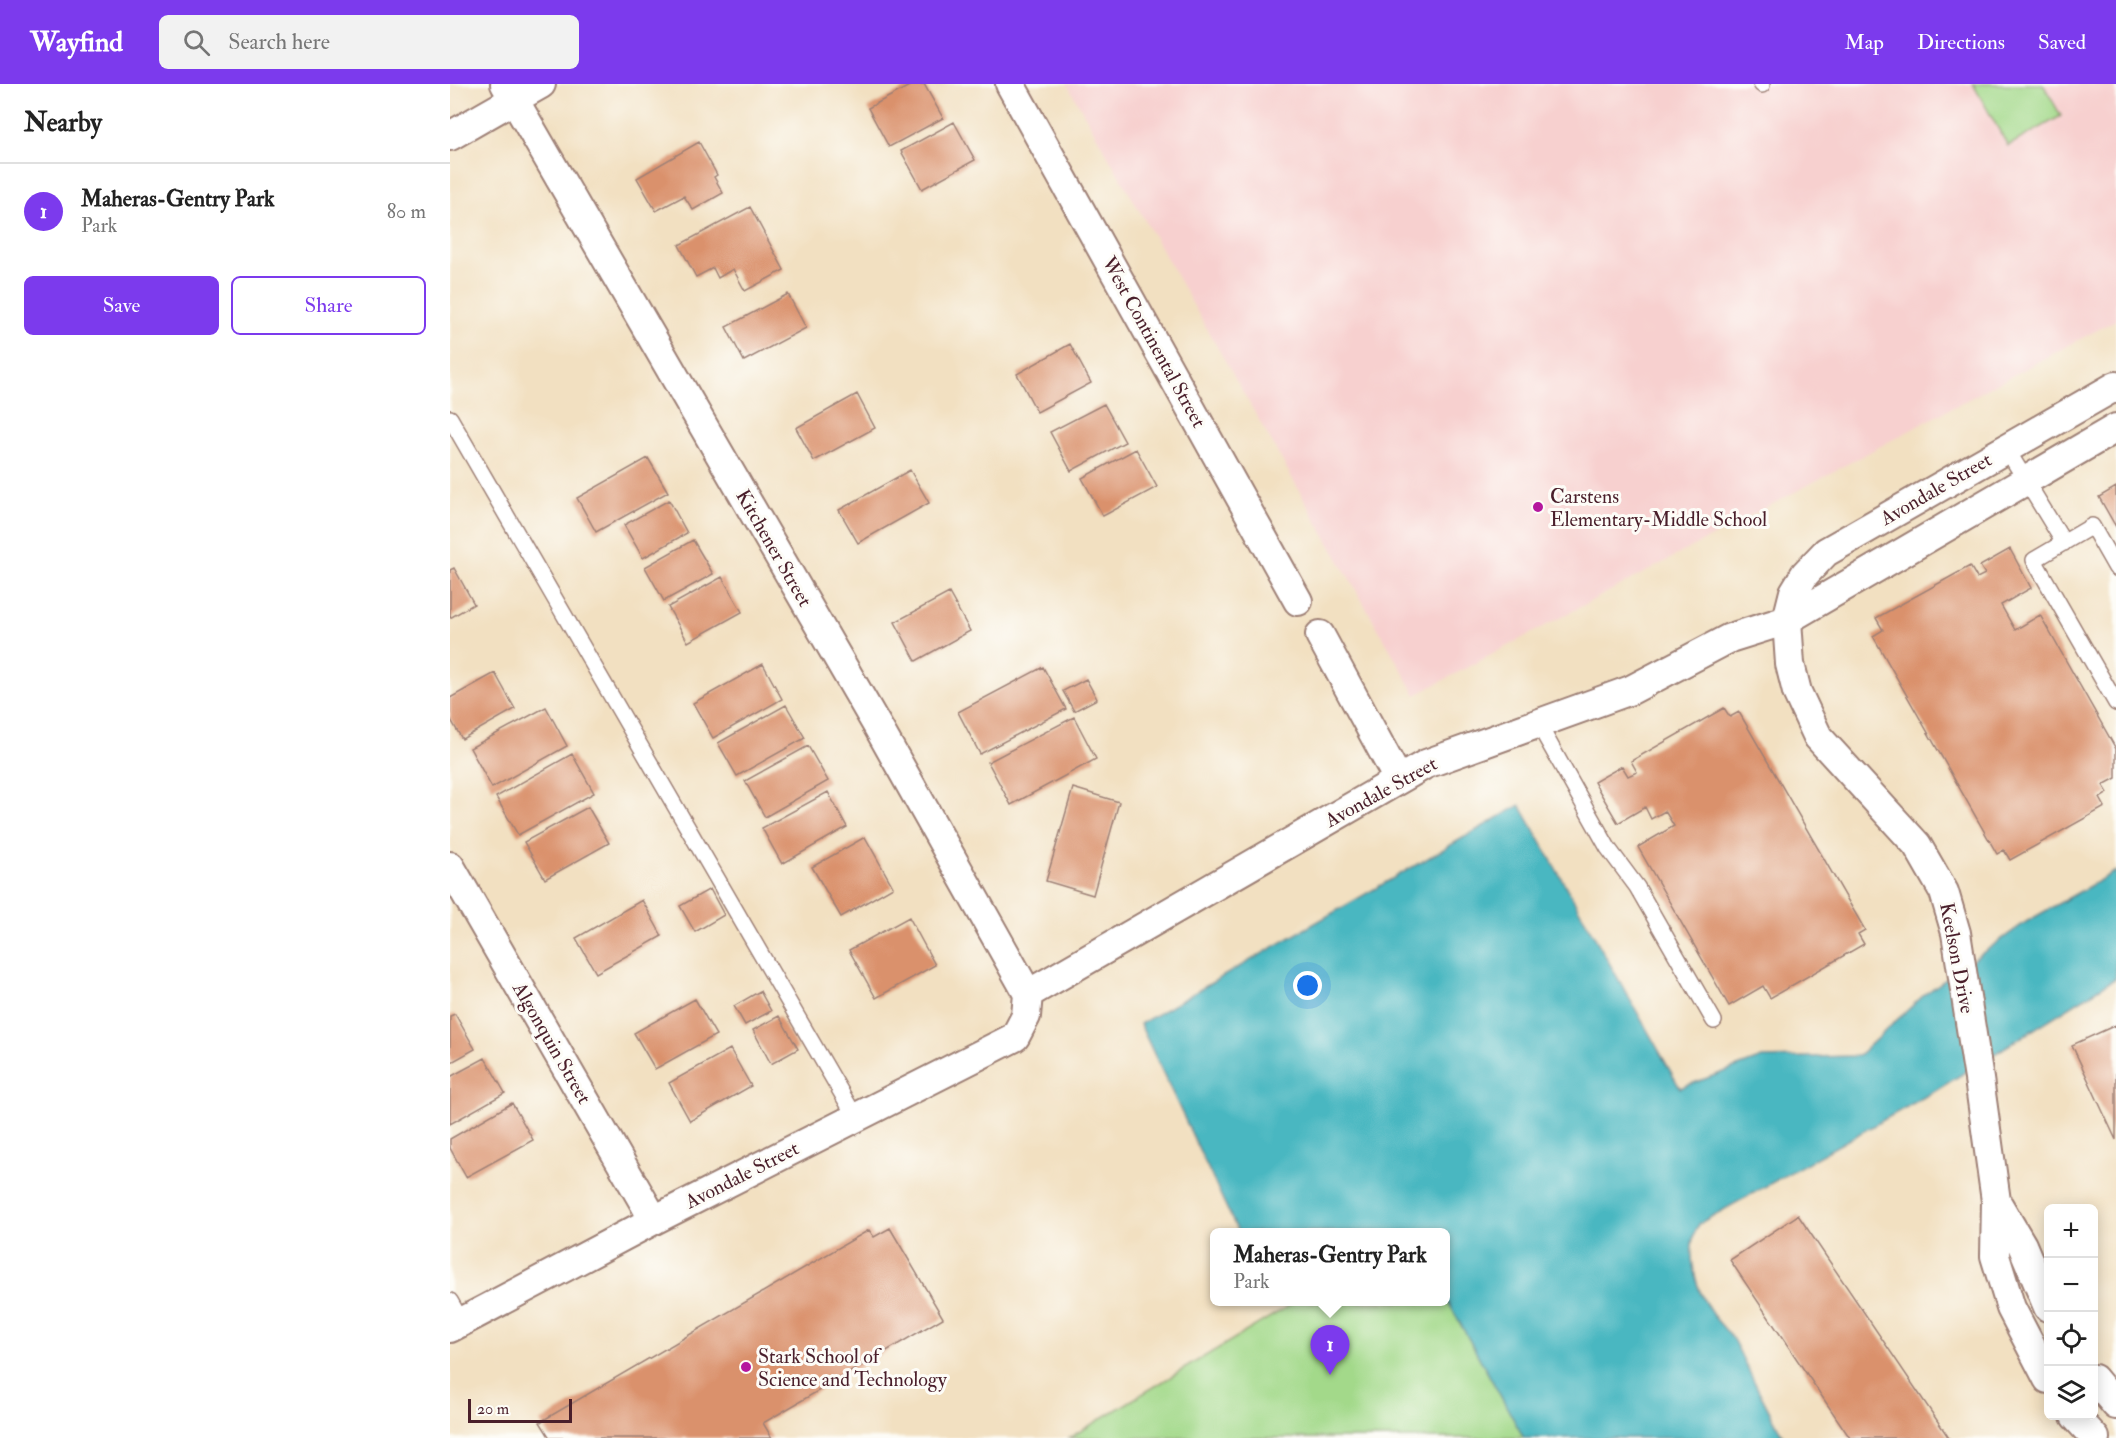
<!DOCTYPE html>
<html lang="en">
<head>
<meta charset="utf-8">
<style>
	body { margin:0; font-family:"IM FELL Double Pica",serif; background:#f2f2f2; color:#222 }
	.controls { position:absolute; right:18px; bottom:18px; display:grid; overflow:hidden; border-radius:9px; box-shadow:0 3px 15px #0003 }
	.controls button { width:54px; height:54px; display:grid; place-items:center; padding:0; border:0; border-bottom:2px solid #e0e0e0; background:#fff; color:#222; font:30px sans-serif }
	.scale { position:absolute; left:18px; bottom:15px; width:104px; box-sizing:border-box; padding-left:6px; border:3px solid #4a1f2b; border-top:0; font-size:16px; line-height:21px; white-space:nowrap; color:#4a1f2b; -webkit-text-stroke:4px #fdfcf7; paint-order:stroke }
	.you { position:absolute; left:858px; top:902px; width:21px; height:21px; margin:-15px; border:4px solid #fff; border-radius:50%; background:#1a73e8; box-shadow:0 0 0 9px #1a73e833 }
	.badge { display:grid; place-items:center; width:39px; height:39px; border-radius:50%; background:#7c3aed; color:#fff; font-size:20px; font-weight:700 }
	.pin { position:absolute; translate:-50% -50px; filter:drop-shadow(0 2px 3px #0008) }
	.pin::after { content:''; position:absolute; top:32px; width:21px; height:18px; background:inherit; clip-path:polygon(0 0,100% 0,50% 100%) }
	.popup { position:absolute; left:760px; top:1144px; width:240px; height:78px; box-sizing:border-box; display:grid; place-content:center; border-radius:9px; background:#fff; filter:drop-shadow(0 2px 4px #0005); font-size:20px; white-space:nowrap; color:#767676 }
	.popup b { font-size:22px; color:#222 }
	.popup::after { content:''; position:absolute; left:50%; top:100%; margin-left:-12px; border:12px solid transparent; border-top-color:#fff }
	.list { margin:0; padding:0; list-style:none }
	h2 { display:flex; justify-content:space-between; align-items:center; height:78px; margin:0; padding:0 24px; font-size:26px }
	h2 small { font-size:20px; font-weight:400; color:#767676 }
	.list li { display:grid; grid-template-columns:39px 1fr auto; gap:18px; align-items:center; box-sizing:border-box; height:96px; padding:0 24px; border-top:2px solid #e0e0e0 }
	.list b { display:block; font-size:22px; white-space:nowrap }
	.list p { margin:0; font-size:20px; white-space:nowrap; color:#767676 }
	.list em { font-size:20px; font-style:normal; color:#767676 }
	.actions { display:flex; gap:12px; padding:18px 24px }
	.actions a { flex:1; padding:14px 0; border:2px solid #7c3aed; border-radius:9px; text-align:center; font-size:21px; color:#7c3aed }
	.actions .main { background:#7c3aed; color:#fff }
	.icon { flex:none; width:33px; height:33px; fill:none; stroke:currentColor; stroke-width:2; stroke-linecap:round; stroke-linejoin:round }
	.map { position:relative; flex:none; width:1666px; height:1354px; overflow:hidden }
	header { display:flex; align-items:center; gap:36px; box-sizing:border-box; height:84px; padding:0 30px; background:#7c3aed; color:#fff }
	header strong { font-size:28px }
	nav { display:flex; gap:33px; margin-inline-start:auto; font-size:21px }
	.search { width:420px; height:54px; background:#f2f2f2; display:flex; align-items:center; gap:15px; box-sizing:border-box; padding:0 21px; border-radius:9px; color:#767676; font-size:22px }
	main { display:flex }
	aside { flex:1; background:#fff }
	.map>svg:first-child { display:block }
	.built { fill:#f7d0cf }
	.green { fill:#a3d98a; stroke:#767c5a; stroke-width:1.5 }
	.water { fill:#48b7c1; stroke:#496b76; stroke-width:1.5 }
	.building { fill:#da916c }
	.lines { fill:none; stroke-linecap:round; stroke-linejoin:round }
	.lane-casing { stroke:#9e8076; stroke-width:18 }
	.street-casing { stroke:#9e8076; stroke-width:32 }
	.lane { stroke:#fff; stroke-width:15 }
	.street { stroke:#fff; stroke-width:28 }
	.poi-dot { fill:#b5179e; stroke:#fdfcf7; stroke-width:2 }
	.labels { text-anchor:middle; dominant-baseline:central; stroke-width:6; stroke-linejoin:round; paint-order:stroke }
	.street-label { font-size:20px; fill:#4a1f2b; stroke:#fdfcf7 }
	.poi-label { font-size:20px; fill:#4a1f2b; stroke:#fdfcf7; text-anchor:start }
</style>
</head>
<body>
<header>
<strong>Wayfind</strong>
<div class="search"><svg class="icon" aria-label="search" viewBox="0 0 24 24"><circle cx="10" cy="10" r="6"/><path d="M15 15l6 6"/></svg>Search here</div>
<nav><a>Map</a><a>Directions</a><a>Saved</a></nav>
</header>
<main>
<aside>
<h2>Nearby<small></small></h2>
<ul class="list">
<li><span class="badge">1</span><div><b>Maheras-Gentry Park</b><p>Park</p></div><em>80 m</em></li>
</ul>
<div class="actions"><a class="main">Save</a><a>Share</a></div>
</aside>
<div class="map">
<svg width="1666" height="1354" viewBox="0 0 1666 1354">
	<rect width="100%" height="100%" fill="#fdfcf7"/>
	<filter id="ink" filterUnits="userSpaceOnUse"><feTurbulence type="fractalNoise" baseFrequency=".0167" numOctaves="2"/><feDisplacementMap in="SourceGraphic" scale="12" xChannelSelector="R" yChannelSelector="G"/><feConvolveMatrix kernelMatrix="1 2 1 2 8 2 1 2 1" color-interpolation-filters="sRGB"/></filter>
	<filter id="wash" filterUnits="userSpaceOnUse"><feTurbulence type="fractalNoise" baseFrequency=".008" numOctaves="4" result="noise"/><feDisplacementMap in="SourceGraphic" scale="24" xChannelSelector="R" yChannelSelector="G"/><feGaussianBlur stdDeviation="1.35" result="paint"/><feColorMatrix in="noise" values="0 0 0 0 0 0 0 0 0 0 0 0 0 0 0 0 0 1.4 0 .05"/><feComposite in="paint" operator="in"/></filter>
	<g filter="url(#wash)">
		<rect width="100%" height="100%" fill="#f2e0c1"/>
		<path class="built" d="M617 0H1666V236L966 611Z"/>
		<path class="green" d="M1523 0H1593L1611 32 1558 62Z
			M996 1214 1074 1354H619L845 1218H996Z"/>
		<path class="water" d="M1070 721 1230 1004 1312 974 1408 972 1475 910 1576 838 1666 787V894L1485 1007 1250 1139C1232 1162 1247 1209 1262 1230 1270 1241 1279 1248 1285 1259 1301 1291 1316 1323 1334 1354H1074L996 1214V1148H788L690 940Z"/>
		<g id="blocks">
			<path class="building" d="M463 0H474L493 34 439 63 418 24Z
				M504 38 525 76 472 105 451 67Z
				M249 58 267 91 264 93 273 109 243 126 234 112 206 127 187 94Z
				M300 123 334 186 295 207 283 185 268 194 263 184 246 193 229 161Z
				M338 210 356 244 294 277 276 243Z
				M620 260 641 299 587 328 567 290Z
				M407 310 425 344 364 377 346 344Z
				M654 320 675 358 621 387 600 348Z
				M686 365 707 403 653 432 632 394Z
				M198 374 218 408 146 448 127 414Z
				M460 386 479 419 408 459 389 426Z
				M1666 403V443L1649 413Z
				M219 416 237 449 193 474 174 441Z
				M243 456 263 490 214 517 195 483Z
				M1560 465 1581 504 1551 521 1565 546 1590 531 1666 665V694L1653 701 1658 709 1650 714 1655 723 1560 776 1554 766 1547 770 1423 552 1433 546 1426 534 1520 482 1527 494 1535 490 1530 482Z
				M4 484 24 520 0 534V486Z
				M272 493 292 528 238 558 218 523Z
				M499 509 520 547 466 577 445 538Z
				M313 580 332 615 263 654 243 619Z
				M593 583 616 625 530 670 508 628Z
				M45 589 65 625 12 655 0 634V614Z
				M636 595 647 615 624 627 613 607Z
				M336 621 355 654 287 692 268 659Z
				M96 623 117 662 42 704 20 664Z
				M1274 624 1280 633 1289 628 1415 846 1408 850 1414 860 1320 914 1313 902 1279 922 1188 763 1224 742 1215 727 1201 735 1195 723 1168 739 1144 698 1172 682 1178 692 1187 688 1181 677Z
				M624 633 646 675 561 721 538 678Z
				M358 662 378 697 315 733 295 697Z
				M122 670 144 709 68 751 46 713Z
				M623 704 669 718 643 811 596 797Z
				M378 708 397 743 332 780 312 744Z
				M138 723 159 759 95 795 74 758Z
				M415 753 443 803 391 833 362 783Z
				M260 805 274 831 245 848 230 822Z
				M192 816 212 852 146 889 126 854Z
				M459 833 485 881 426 914 399 866Z
				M310 907 321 927 295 941 284 922Z
				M245 915 266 951 205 985 184 949Z
				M5 930 25 965 0 979V932Z
				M329 932 348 965 321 980 303 946Z
				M1666 941V1056L1622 961Z
				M280 965 301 1002 240 1037 219 999Z
				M35 974 55 1009 0 1040V993Z
				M62 1019 83 1056 16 1093 0 1064V1055Z
				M1348 1131 1499 1354H1400L1280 1176Z
				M440 1144 493 1234 313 1339 322 1354H100L90 1338 419 1146 424 1153Z"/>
		</g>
	</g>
	<g filter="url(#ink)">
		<use href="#blocks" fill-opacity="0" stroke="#9e8076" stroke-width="1.5"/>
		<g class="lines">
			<defs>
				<path id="lane" d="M1311 0 1312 1
					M0 334 406 1034
					M1556 364 1614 459
					M1666 484 1642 442 1584 476 1666 619
					M1089 641 1158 764 1187 803 1264 937
					M0 1217 12 1238"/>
				<path id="street" d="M560 0 848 517
					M0 52 91 0
					M870 551 948 695
					M0 782 204 1136
					M578 910 976 680 1181 606 1280 554 1337 536 1666 344
					M1546 1117 1572 1161 1598 1223
					M0 1244 204 1136 565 953 576 932 578 910 428 643 55 0
					M1598 1295 1561 1224 1545 1172 1546 1117 1529 995 1506 849 1494 808 1467 761 1368 653 1347 608 1340 580 1337 536 1344 508 1355 490 1376 468 1666 302
					M1644 1295 1666 1321
					M1625 1332 1645 1354"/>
			</defs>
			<use href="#lane" class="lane-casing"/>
			<use href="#street" class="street-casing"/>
			<use href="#lane" class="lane"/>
			<use href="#street" class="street"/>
		</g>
	</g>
	<g class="poi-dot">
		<circle cx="1088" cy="423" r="6"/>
		<circle cx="296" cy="1283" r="6"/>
	</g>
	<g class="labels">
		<g class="street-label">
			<text transform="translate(704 258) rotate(61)">West Continental Street</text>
			<text transform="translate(1486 405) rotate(-30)">Avondale Street</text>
			<text transform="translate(324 464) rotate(60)">Kitchener Street</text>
			<text transform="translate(931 708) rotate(-29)">Avondale Street</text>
			<text transform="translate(1507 874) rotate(79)">Keelson Drive</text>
			<text transform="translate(102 959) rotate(60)">Algonquin Street</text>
			<text transform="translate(292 1091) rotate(-27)">Avondale Street</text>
		</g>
		<g class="poi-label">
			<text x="1100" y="412">Carstens<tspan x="1100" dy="23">Elementary-Middle School</tspan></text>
			<text x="308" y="1272">Stark School of<tspan x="308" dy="23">Science and Technology</tspan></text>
		</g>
	</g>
</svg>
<div class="controls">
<button>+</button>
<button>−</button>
<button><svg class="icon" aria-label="locate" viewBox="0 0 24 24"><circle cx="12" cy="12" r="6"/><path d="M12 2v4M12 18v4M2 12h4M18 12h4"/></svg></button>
<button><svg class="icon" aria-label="layers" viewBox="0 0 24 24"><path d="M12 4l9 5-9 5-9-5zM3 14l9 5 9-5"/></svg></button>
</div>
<div class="scale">20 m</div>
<div class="you"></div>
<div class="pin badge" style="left:880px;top:1291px">1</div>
<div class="popup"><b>Maheras-Gentry Park</b>Park</div>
</div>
</main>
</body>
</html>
